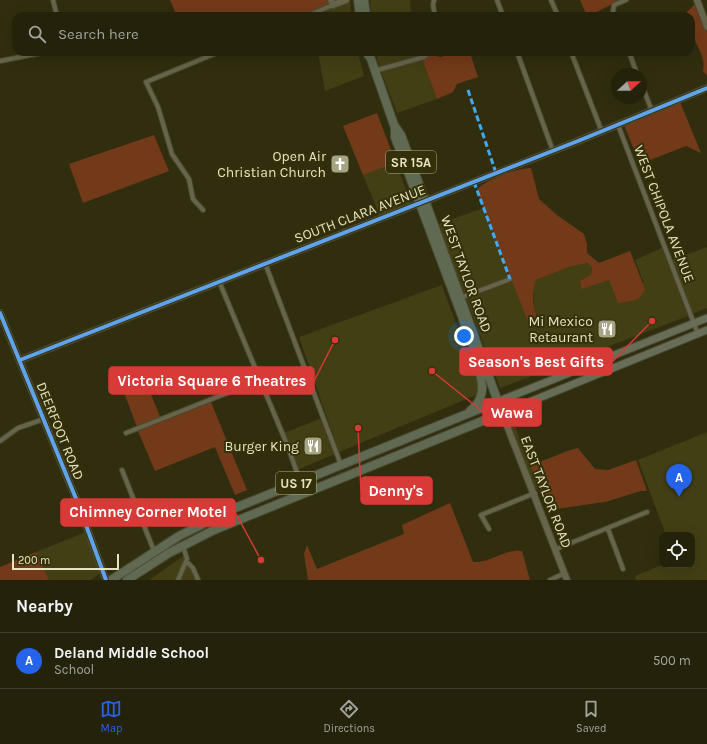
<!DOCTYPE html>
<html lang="en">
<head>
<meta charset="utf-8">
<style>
	body { margin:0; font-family:Karla,sans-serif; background:#312f19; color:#f1f3f6 }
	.controls { position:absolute; right:12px; bottom:12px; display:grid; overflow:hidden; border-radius:8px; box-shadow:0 4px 16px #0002 }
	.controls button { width:36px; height:36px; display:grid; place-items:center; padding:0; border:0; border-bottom:1px solid #423f2c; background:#25220b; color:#f1f3f6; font:20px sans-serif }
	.compass { position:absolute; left:611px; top:68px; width:36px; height:36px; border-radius:50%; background:#25220b; box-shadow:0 4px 16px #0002; rotate:69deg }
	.scale { position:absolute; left:12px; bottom:10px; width:107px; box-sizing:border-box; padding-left:4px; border:2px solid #e5e3c0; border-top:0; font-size:11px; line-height:14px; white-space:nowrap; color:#e5e3c0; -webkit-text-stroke:3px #34310a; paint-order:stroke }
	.you { position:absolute; left:464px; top:336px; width:14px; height:14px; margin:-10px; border:3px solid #fff; border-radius:50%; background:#1a73e8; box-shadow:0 0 0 6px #1a73e833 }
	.badge { display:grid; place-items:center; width:26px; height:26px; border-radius:50%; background:#2563eb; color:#fff; font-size:13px; font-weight:700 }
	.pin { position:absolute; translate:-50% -33px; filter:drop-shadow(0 1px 2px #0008) }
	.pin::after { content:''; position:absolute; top:21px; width:14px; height:12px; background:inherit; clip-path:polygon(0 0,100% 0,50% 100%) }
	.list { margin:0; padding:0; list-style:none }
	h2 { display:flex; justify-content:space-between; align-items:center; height:52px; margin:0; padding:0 16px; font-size:17px }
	h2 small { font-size:13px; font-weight:400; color:#a3a49d }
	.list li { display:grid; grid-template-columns:26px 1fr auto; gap:12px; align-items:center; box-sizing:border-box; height:56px; padding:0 16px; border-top:1px solid #423f2c }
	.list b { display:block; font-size:15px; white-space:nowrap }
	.list p { margin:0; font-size:13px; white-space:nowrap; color:#a3a49d }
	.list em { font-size:13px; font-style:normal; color:#a3a49d }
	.icon { flex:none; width:22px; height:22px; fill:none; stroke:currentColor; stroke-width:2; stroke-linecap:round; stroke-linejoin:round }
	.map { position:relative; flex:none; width:707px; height:580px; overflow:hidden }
	.search { position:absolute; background:#25220b; box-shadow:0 4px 16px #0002; left:12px; right:12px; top:12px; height:44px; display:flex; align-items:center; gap:10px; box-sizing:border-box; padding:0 14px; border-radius:12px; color:#a3a49d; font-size:15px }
	.sheet { height:108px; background:#25220b }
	nav { display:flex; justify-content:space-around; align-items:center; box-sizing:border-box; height:56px; border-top:1px solid #423f2c; background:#25220b; font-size:11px; color:#a3a49d }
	nav a { display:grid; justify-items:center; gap:2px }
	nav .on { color:#2563eb }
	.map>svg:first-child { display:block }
	.built { fill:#423f15 }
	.green { fill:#733a19 }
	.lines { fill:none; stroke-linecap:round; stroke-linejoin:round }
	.street-casing { stroke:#4b4931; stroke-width:6 }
	.secondary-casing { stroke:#4b4931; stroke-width:8 }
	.primary-casing { stroke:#4b4931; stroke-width:9 }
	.highway-casing { stroke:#4b4931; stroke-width:10 }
	.street { stroke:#66644a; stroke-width:4 }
	.secondary { stroke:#66644a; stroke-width:6 }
	.primary { stroke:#676d56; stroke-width:7 }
	.highway { stroke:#606a52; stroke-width:8 }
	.quiet { stroke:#3fa9f5; stroke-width:3; stroke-dasharray:6 3; stroke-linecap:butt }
	.cycleway-casing { stroke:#34310a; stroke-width:6 }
	.cycleway { stroke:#60a3ed; stroke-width:4 }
	.labels { text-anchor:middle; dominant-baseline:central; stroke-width:4; stroke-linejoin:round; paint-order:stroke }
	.shield { fill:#34310a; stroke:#b0ae89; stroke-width:1 }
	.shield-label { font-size:13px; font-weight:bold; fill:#e5e3c0 }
	.poi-label { font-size:14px; fill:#e5e3c0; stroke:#34310a; text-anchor:end }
	.street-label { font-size:14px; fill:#e5e3c0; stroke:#34310a }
	.leader { fill:none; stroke:#d83b37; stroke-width:1.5 }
	.callout-dot { fill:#d83b37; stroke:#34310a; stroke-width:1.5 }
	.callout { fill:#d83b37; stroke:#d83b37; stroke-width:1.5 }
	.callout-label { font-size:15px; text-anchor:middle; font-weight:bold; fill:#fff }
</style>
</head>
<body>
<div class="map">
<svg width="707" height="580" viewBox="0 0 707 580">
	<rect width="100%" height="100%" fill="#312e0f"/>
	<path class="built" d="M350 0 351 16H311Z
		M370 0H410L411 16H371Z
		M318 52H358L364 76 325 91Z
		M375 52H420L421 56 380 68Z
		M422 59 437 99 397 113 381 71Z
		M396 163 411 203 380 216 363 175Z
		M484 208 510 277 464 295 438 224Z
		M707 247V308L692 314 672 260Z
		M662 248 688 316 500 388 466 298 512 280 528 322 537 315 534 306 533 289 536 280 572 266 588 263 592 268 591 275 609 280 644 283 635 260Z
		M442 285 481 393 339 452 299 337Z
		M510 414 540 488 535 490 506 416Z
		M322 418 335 454 299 469 284 433Z
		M707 432V580H636L635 576 662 565H692V535H666L638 460Z
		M86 532 101 572 91 580H49L36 552Z
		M185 555 184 562 176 580H149Z
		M187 565 191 569 195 580H180Z"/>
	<path class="green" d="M170 0H329L330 4 301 16H177Z
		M580 0H621L588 16H587Z
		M696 3 707 32V76L703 71C706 55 696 47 692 32 690 27 691 21 691 16H686L685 14Z
		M456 52 470 53 478 77 457 84 453 92 437 99 422 59 431 55 441 57Z
		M680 102 701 153 686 146 640 164 624 125Z
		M377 113 396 163 363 175 343 126Z
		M154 135 169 171 83 203 69 164Z
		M531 168 539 199 557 215 584 234 587 244V253L599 263 630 251 645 289C640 302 631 301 618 303L609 280 582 289 580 281 591 275 592 268 588 263 572 266 536 280C533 288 532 297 534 306 535 311 537 313 536 319L528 322 480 199 477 189C490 178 514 169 531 168Z
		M141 370 161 419 137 427 119 379Z
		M211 402 247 490 235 495 215 447 155 471 138 431Z
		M578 448 595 469 608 470 636 460 647 491H641L605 502 556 509C541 504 536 478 530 464 547 461 561 452 578 448Z
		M450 503 473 562C491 563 503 549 522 551L530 580H308L304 554 307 545 317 569 404 534 402 525Z
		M36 552 49 580H0V567Z"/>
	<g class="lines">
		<defs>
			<path id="street" d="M53 0 57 16
				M434 0 433 5 435 16
				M497 0 503 16
				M551 0 558 16
				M306 16 333 5
				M614 16 613 12 614 5 626 0
				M517 52 553 151
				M571 52 602 132
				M629 52 637 74
				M0 61 46 52
				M374 71 424 57 430 52
				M641 83 652 111
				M618 125 698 334
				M203 210 193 199 189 179 172 154 158 107 146 82 219 52
				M265 263 341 465
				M219 281 288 447 300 481
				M460 298 510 279
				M126 433 260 380
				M0 441 18 428 44 419
				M122 470 154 551
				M489 529 481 515 535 493
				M608 529 623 569
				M556 549 647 512
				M186 561 193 568 198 580
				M178 580 187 559 183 546
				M550 580 565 573"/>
			<path id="secondary" d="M331 0 333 5 346 0
				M697 0 707 27
				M0 313 79 506 106 580
				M20 360 578 141 707 88
				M502 413 567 580"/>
			<path id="primary" d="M499 401 707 318
				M502 413 707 330"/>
			<path id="highway" d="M358 0 360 16
				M364 0 366 16
				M366 52 371 59 394 125 401 135 423 195 502 413
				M395 128V137L484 375
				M470 411C484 400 484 387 479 371
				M111 580 179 536 235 508 499 401
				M127 580 169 553 214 530 502 413"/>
		</defs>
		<use href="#street" class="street-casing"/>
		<use href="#secondary" class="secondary-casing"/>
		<use href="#primary" class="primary-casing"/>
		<use href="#highway" class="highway-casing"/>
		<use href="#street" class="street"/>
		<use href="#secondary" class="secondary"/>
		<use href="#primary" class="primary"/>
		<use href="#highway" class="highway"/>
		<path class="quiet" d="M468 90 496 173
			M474 182 510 279"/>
		<defs>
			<path id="cycleway" d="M0 313 79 506 106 580
				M20 360 578 141 707 88"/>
		</defs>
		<use href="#cycleway" class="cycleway-casing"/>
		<use href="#cycleway" class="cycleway"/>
	</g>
	<defs>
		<symbol id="church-square" viewBox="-11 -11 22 22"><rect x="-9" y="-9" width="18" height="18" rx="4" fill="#a6a482" stroke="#34310a"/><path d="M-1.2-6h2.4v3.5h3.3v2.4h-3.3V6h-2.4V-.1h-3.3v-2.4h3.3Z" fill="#fff"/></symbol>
		<symbol id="restaurant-square" viewBox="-11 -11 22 22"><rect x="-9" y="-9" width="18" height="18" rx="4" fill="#a6a482" stroke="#34310a"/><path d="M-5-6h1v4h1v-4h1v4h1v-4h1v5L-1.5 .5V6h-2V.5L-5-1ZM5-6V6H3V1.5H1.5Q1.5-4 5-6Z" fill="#fff"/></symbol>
	</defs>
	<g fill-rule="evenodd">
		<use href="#church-square" x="329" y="153" width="22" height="22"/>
		<use href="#restaurant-square" x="596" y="318" width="22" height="22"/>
		<use href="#restaurant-square" x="302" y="435" width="22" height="22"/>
	</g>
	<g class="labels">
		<g class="shield">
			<rect x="386" y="151" width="50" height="22" rx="3"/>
			<rect x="276" y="472" width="40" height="22" rx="3"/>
		</g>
		<g class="shield-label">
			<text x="411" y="162">SR 15A</text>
			<text x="296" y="483">US 17</text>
		</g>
		<g class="poi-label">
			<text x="326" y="156">Open Air<tspan x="326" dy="16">Christian Church</tspan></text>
			<text x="593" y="321">Mi Mexico<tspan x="593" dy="16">Retaurant</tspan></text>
			<text x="299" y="446">Burger King</text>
		</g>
		<g class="street-label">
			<text transform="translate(360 214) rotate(-21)">SOUTH CLARA AVENUE</text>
			<text transform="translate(664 214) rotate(69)">WEST CHIPOLA AVENUE</text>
			<text transform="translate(466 274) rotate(70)">WEST TAYLOR ROAD</text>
			<text transform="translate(60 431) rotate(68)">DEERFOOT ROAD</text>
			<text transform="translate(546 492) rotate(69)">EAST TAYLOR ROAD</text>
		</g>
	</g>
	<path class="leader" d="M652 321L612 362M335 340L314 381M432 371L483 412M358 428L361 491M261 560L235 512"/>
	<g class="callout-dot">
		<circle cx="652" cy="321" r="4"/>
		<circle cx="335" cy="340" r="4"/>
		<circle cx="432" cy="371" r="4"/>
		<circle cx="358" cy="428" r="4"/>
		<circle cx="261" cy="560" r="4"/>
	</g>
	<g class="callout">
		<rect x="460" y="348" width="152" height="27" rx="4"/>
		<rect x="109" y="367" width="205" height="27" rx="4"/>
		<rect x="483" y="399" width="58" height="27" rx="4"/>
		<rect x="361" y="477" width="71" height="27" rx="4"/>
		<rect x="61" y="499" width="174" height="27" rx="4"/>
	</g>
	<g class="callout-label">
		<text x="536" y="367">Season's Best Gifts</text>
		<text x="212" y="386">Victoria Square 6 Theatres</text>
		<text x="512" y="418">Wawa</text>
		<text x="396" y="496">Denny's</text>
		<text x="148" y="517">Chimney Corner Motel</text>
	</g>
</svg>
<div class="controls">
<button><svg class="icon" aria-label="locate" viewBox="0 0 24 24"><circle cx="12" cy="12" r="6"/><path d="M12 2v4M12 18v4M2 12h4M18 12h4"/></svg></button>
</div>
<svg class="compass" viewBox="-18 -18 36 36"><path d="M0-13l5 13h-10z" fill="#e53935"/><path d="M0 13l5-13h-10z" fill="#a3a49d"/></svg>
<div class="scale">200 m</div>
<div class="you"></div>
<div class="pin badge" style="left:679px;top:497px">A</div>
<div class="search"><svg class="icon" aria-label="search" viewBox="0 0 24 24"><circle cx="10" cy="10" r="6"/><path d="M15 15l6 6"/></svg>Search here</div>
</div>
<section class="sheet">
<h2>Nearby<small></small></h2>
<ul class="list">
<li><span class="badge">A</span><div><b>Deland Middle School</b><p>School</p></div><em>500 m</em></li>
</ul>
</section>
<nav>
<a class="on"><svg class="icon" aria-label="map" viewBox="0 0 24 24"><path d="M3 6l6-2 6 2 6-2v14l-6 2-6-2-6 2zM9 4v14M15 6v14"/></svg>Map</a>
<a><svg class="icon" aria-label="directions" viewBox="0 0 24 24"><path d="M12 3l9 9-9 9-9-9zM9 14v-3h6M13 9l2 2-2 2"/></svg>Directions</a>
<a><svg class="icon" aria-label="saved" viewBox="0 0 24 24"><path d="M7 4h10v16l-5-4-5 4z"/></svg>Saved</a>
</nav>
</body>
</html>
